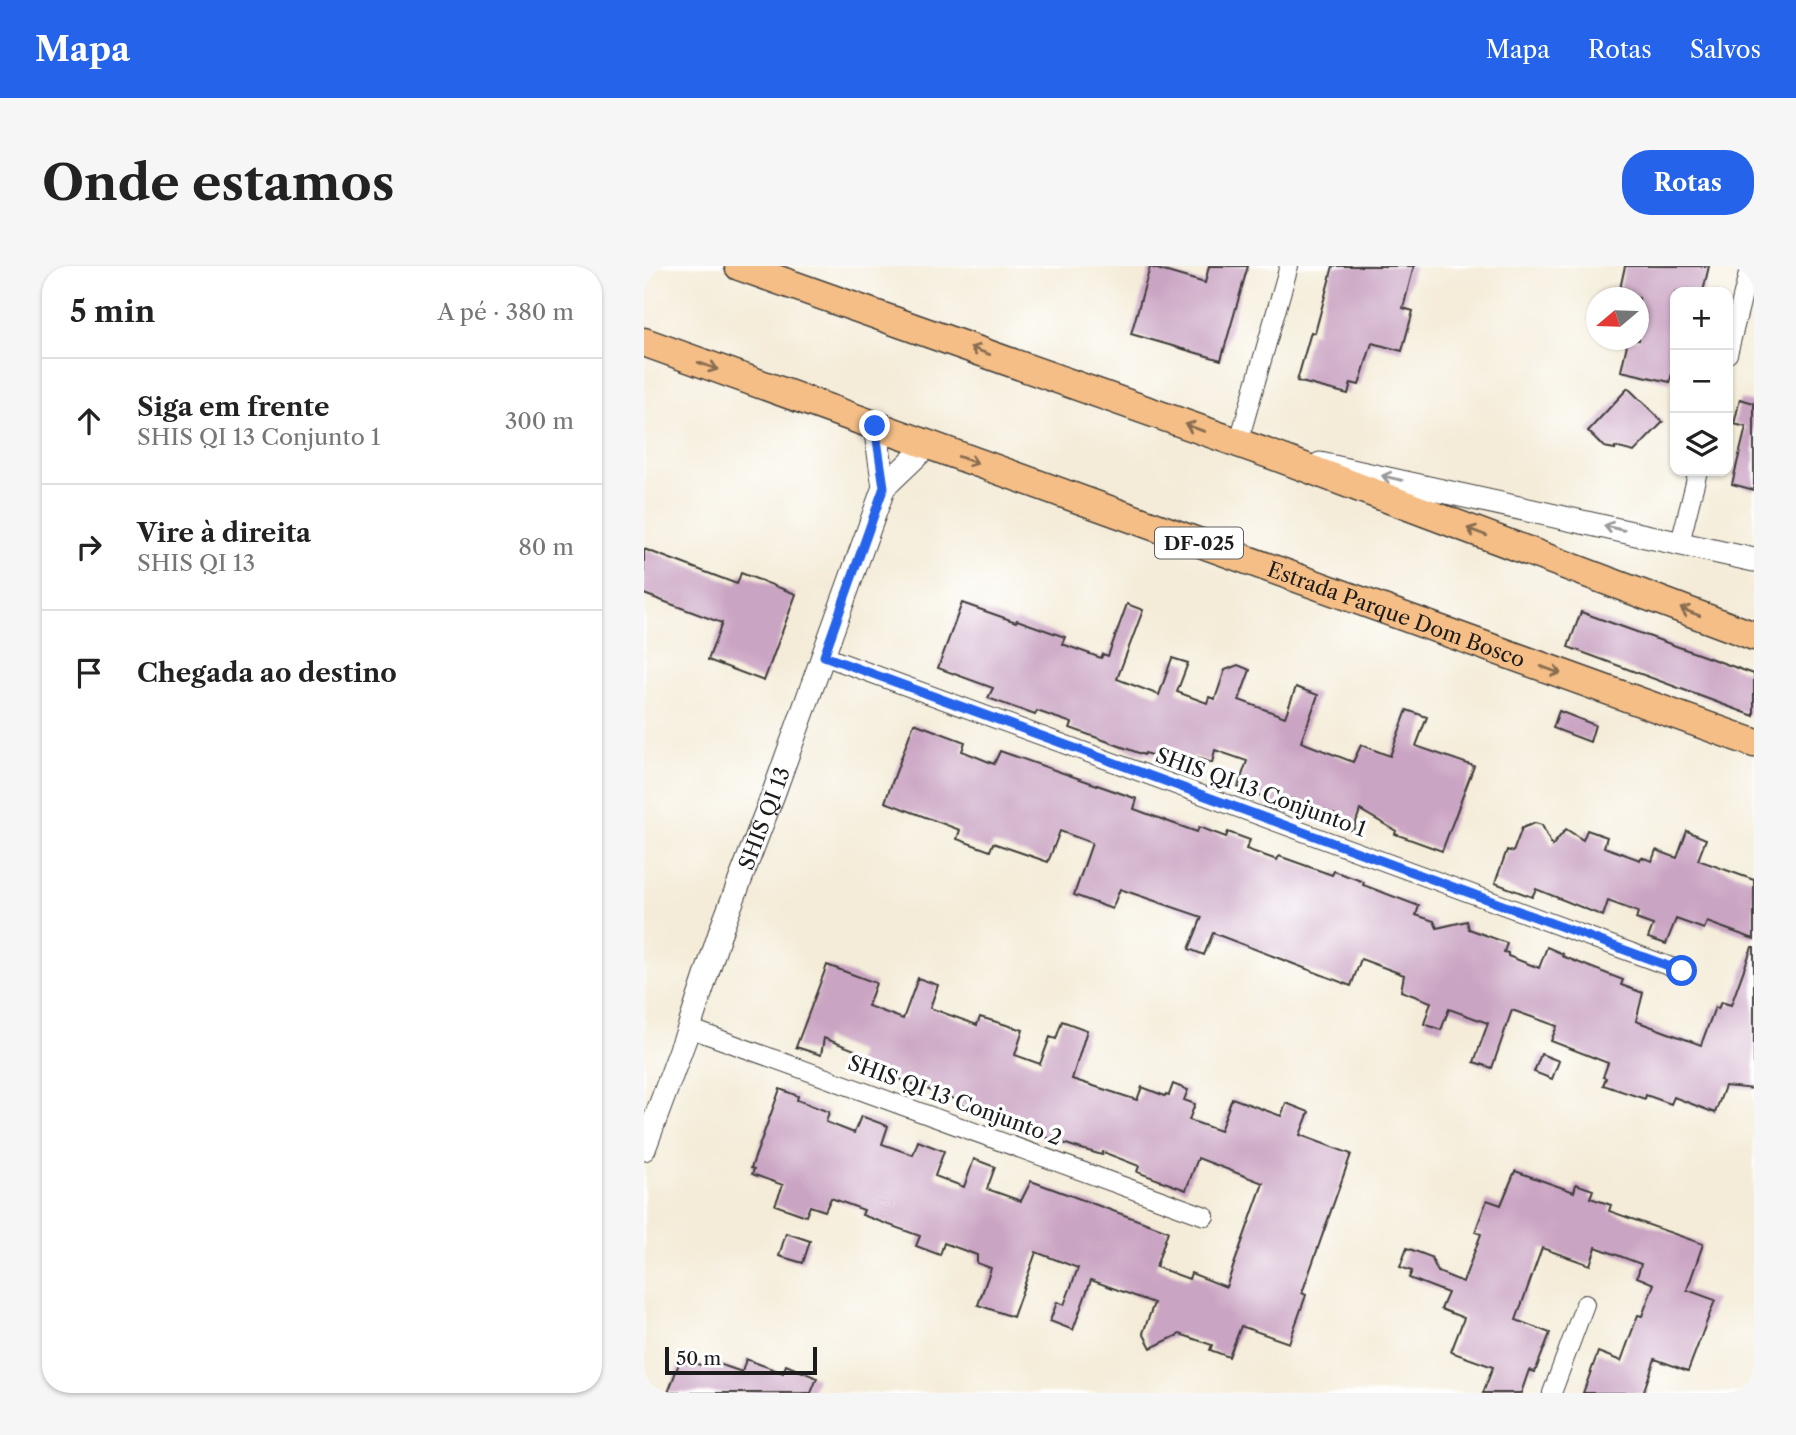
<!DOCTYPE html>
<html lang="pt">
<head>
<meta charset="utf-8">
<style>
	body { margin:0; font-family:"Libre Caslon Text",serif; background:#f6f6f6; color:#222 }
	.controls { position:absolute; right:21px; top:21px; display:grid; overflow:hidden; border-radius:14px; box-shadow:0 2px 5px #0004 }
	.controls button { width:63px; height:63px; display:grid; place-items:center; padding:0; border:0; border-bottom:2px solid #e0e0e0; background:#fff; color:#222; font:35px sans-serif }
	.compass { position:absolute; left:942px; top:21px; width:63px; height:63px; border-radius:50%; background:#fff; box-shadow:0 2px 5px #0004; rotate:251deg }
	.scale { position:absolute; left:21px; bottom:18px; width:152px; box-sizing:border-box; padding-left:7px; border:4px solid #1c1c1c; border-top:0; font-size:19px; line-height:24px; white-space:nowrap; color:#1c1c1c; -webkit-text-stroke:5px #fff; paint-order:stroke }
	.stop { position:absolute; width:21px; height:21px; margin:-16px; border:5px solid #2563eb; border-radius:50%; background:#fff }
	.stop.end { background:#2563eb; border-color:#fff; box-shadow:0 2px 7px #0008 }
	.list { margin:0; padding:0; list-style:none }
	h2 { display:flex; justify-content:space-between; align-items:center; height:91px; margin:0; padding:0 28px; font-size:30px }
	h2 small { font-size:23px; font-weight:400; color:#767676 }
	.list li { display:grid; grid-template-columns:46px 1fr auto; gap:21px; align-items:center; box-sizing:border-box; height:126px; padding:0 28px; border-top:2px solid #e0e0e0 }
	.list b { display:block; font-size:26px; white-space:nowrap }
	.list p { margin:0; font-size:23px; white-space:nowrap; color:#767676 }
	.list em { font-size:23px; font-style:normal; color:#767676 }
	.icon { flex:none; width:38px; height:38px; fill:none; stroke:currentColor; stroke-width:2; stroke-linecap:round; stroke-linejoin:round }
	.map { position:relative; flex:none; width:1110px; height:1127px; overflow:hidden; border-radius:28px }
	header { display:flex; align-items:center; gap:42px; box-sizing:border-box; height:98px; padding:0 35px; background:#2563eb; color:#fff }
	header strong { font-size:33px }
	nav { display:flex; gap:38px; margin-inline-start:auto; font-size:24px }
	.intro { display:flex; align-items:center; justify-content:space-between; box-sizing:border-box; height:168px; padding:0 42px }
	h1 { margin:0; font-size:49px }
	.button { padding:18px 32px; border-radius:28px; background:#2563eb; color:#fff; font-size:24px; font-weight:700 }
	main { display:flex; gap:42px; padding:0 42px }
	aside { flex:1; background:#fff; border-radius:28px; box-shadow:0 2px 5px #0004 }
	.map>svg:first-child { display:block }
	.building { fill:#caa4c3 }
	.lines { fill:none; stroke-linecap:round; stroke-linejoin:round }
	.minor-casing { stroke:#3c3b38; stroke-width:20 }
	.tertiary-casing { stroke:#3c3b38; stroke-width:25 }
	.primary-casing { stroke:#3c3b38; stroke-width:31 }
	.minor { stroke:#fff; stroke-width:18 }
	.tertiary { stroke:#fff; stroke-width:23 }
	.primary { stroke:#f5be86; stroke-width:28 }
	.oneway { stroke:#886d51 }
	.oneway2 { stroke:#999 }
	.route { stroke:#2563eb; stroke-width:9 }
	.labels { text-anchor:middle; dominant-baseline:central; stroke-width:7; stroke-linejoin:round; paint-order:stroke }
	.shield { fill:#fff; stroke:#606060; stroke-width:2 }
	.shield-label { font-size:19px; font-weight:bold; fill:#1c1c1c }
	.street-label { font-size:21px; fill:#1c1c1c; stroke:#fff }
</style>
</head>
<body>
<header>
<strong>Mapa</strong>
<nav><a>Mapa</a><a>Rotas</a><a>Salvos</a></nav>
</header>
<div class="intro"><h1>Onde estamos</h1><a class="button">Rotas</a></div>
<main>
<aside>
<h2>5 min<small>A pé · 380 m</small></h2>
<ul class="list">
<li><svg class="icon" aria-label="ahead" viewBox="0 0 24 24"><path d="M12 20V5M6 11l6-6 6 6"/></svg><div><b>Siga em frente</b><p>SHIS QI 13 Conjunto 1</p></div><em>300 m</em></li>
<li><svg class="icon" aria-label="right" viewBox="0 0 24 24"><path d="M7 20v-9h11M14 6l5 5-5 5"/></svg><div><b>Vire à direita</b><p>SHIS QI 13</p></div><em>80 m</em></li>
<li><svg class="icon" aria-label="arrive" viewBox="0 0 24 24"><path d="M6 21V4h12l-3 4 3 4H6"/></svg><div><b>Chegada ao destino</b></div></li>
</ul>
</aside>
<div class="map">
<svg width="1110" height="1127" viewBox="0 0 1110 1127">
	<rect width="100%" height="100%" fill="#fff"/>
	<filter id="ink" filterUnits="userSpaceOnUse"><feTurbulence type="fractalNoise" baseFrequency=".0143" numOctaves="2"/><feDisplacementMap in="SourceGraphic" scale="14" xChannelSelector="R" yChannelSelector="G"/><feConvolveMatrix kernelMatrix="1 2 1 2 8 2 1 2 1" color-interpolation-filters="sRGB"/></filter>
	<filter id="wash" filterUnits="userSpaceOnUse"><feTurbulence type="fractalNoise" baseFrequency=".00686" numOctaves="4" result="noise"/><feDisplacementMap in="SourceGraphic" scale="28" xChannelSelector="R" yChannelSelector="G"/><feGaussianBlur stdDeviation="1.57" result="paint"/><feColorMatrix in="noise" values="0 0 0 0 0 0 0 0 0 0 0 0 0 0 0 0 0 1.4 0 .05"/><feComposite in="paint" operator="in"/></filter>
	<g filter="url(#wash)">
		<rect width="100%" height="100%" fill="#f4ecd8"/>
		<g id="blocks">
			<path class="building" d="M565 0H604L577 94 487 68 506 1 561 17Z
				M689 0H770L759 42 769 45 758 85 728 77 715 119 707 117 704 128 653 115 667 66 671 67Z
				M981 0H1065L1059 26H1031V94L1026 116 977 105 984 74H995V32H974Z
				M984 122 1019 156 990 186 971 181V183L960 181 944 165Z
				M1096 133 1110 137V224L1088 218 1102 161 1090 158Z
				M0 283 93 318 97 307 152 328 120 415 64 394 78 357 0 328Z
				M318 337 372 356 373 354 421 371 418 378 457 392 459 388 464 390 483 338 499 344 473 413 515 429 528 392 544 397 533 426 563 437 565 431 571 433 581 404 594 399 606 404 595 434 641 451 652 421 674 429 657 476 709 496 717 479 746 490 763 444 783 451 772 480 830 500 798 585 751 568 752 565 716 544 709 565 687 557 690 548 644 532 639 546 620 540 623 532 594 521 603 495 571 484 568 497 549 490 545 500 511 487 510 490 501 487 500 489 451 471 426 462 428 457 393 445 391 449 344 432 349 422 294 402Z
				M937 346 1110 408V450L924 381Z
				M915 445 951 459 946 476 909 462Z
				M270 457 321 476 318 485 350 498 356 485 493 533 490 543 528 557 553 566 555 561 582 571 584 566 606 574 602 583 633 594 635 590 688 609 690 605 720 616 719 619 775 640 772 649 790 655 793 662 823 655 825 663 863 677 860 686 864 687V690L895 702 903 681 919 688 918 690 979 714 977 719 999 727 992 755 1057 779 1071 741 1074 743 1077 736 1087 739 1108 681H1110V823L1081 820 1071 847 1030 831 1027 838 1002 829 1001 833 959 819 962 812 959 811 964 797 907 775 913 760 868 744 848 802 830 796 844 757 805 743 797 764 780 758 787 736 757 725 760 709 717 693 707 720 569 667 560 689 545 683 558 651 476 623 468 643 430 629 448 577 416 565 404 596 349 577 346 585 313 573 316 564 241 536Z
				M891 557 898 559 908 580 922 563 939 574 943 564 963 571 960 581 996 594 997 591 1008 595 1012 584 1033 592 1043 565 1062 573 1054 594 1110 614V673L1063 656 1060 663 1032 653 1022 678 1004 672 1009 659 992 653 994 646 964 635 959 650 892 623 888 631 851 617 863 584 869 586 878 562Z
				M183 699 232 717 224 740 259 753 274 712 294 719 286 742 333 759 336 751 379 764 371 789 396 798 406 771 412 773 418 755 443 764 428 813 493 834 498 821 521 830 522 828 525 829 529 818 544 824 540 834 551 838 545 854 576 865 588 832 637 850 642 837 665 846 656 869 707 888 658 1027 662 1029 645 1077 597 1060 585 1091 566 1084 568 1079 536 1068 507 1082 499 1067 510 1037 447 1014 429 1064 406 1055 413 1036 420 1039 434 1002 392 986 369 1051 334 1039 347 1002 333 997V989L300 977 296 989 272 980 276 970 218 949 220 944 187 932 181 945 166 940 162 950 131 939 139 919 108 908 110 903 107 902 136 823 154 830 153 834 185 846 182 856 210 867 217 850 244 860 238 878 269 889 274 875 300 885 291 910 320 921 330 893 351 901 343 923 377 935 387 915 524 965 512 1001 545 1013 547 1007 582 1021 619 917 554 892 542 924 493 906 495 900 459 886 458 889 431 881 322 844 323 841 317 839 318 836 212 797 216 786 180 772 177 789 152 781Z
				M897 788 915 795 908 813 890 806Z
				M871 905 930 926 932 918 949 924 946 932 967 939 965 945 1059 978 1043 1024 1071 1034 1044 1105 1011 1093 999 1127H939L954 1086 977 1095 994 1049 998 1050 1010 1018 993 1011 997 998 952 981 946 999 898 982 872 1054 906 1067 891 1106 885 1104 877 1127H839L849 1101 807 1086 820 1052 797 1043 804 1027 765 1012 768 1005 756 1001 763 982 787 991 794 1006 819 1016 837 968 831 966 843 934 857 939Z
				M142 967 166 975 159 997 135 990Z
				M37 1092 59 1100 72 1097 98 1106 102 1093 139 1107 142 1099 173 1112 167 1127H24Z"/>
		</g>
	</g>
	<g filter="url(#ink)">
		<use href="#blocks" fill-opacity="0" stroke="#3c3b38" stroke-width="2"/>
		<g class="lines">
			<defs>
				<path id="minor" d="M1084 88 1106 0
					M594 178 645 0
					M1036 277 1054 205
					M180 390 1038 705
					M45 762 561 950
					M908 1127 941 1038"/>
				<g id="tertiary">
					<path d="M231 160 240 221"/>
					<path d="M676 198 1110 294"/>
					<path id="s1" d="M0 883 45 762 77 664 130 526 240 221 283 180"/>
				</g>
				<g id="primary">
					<path d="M95 0 631 190 1110 370"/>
					<path id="s2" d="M0 76 1110 477"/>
				</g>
			</defs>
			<use href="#minor" class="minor-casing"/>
			<use href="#tertiary" class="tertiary-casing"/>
			<use href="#primary" class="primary-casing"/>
			<use href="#minor" class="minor"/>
			<use href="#tertiary" class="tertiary"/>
			<use href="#primary" class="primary"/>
		</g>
		<defs><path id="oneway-shaft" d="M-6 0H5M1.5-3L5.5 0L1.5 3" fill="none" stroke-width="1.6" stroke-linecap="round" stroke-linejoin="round" transform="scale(1.75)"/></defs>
		<g class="oneway">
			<use href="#oneway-shaft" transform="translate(336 85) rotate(-160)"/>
			<use href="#oneway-shaft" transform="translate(64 100) rotate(20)"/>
			<use href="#oneway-shaft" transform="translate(551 162) rotate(-160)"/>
			<use href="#oneway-shaft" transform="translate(324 194) rotate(20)"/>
			<use href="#oneway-shaft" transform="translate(833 266) rotate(-159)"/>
			<use href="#oneway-shaft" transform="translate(1046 346) rotate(-159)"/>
			<use href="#oneway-shaft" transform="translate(907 404) rotate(20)"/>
		</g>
		<g class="oneway2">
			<use href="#oneway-shaft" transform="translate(748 212) rotate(-167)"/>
			<use href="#oneway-shaft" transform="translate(970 262) rotate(-167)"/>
		</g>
	</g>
	<g class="lines" filter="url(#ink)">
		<path class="route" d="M231 160 240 221 180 390 1038 705"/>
	</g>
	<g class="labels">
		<rect class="shield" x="511" y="261.5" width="88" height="31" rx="5"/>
		<g class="shield-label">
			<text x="555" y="277">DF-025</text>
		</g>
		<g class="street-label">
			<text stroke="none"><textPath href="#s2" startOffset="800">Estrada Parque Dom Bosco</textPath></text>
			<text transform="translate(617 526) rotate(20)">SHIS QI 13 Conjunto 1</text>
			<text stroke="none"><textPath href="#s1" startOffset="352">SHIS QI 13</textPath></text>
			<text transform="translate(311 834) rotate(20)">SHIS QI 13 Conjunto 2</text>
		</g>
	</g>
</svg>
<div class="controls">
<button>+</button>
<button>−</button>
<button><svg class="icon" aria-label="layers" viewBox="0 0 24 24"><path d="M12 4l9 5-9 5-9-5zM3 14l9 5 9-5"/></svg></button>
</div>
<svg class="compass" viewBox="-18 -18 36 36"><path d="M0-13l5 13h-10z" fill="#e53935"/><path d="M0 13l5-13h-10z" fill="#767676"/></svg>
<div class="scale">50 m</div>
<div class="stop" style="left:1038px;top:705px"></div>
<div class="stop end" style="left:231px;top:160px"></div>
</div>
</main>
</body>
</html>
